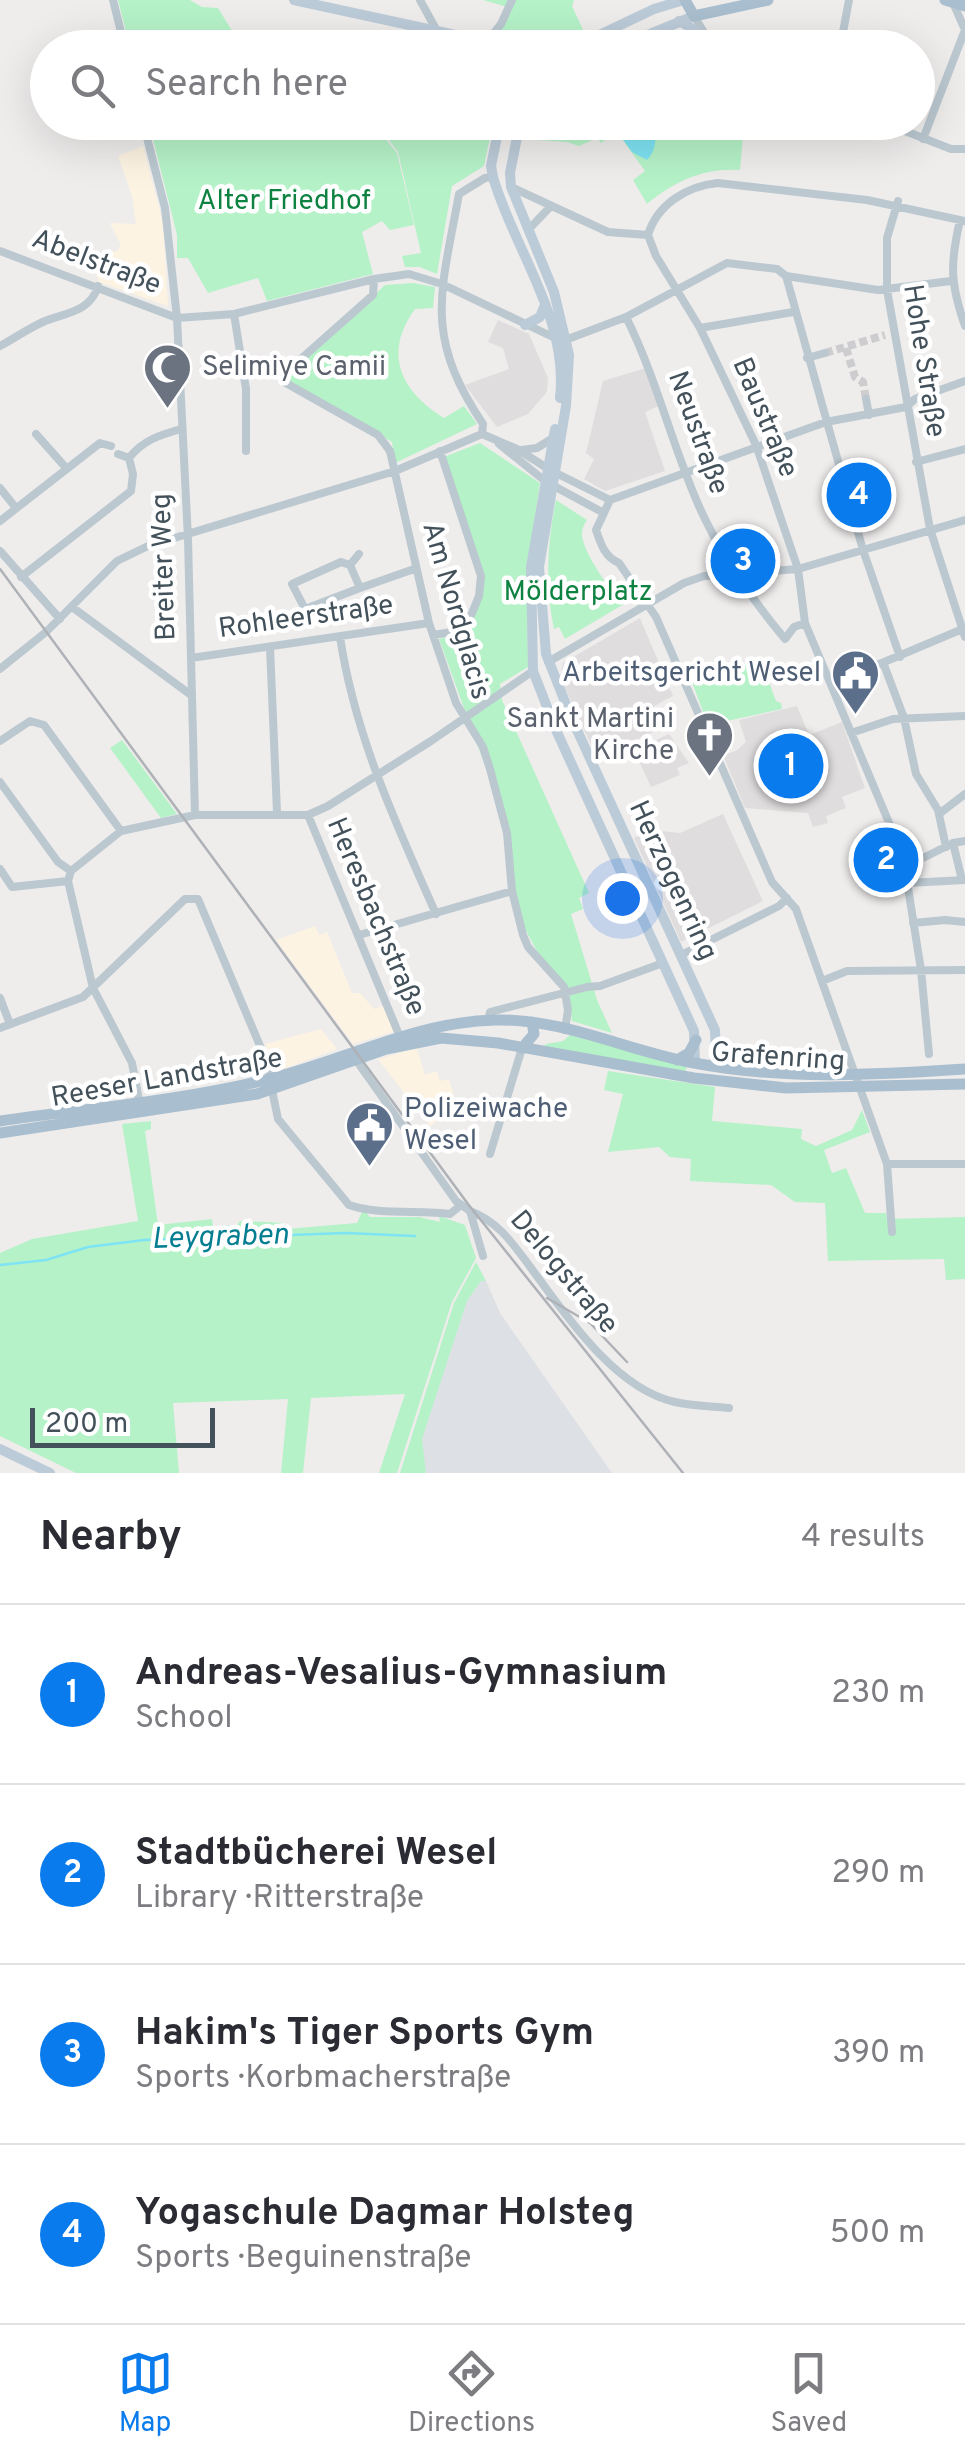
<!DOCTYPE html>
<html lang="en">
<head>
<meta charset="utf-8">
<style>
	body { margin:0; font-family:Overpass,sans-serif; background:#f2f2f3; color:#2b2b33 }
	.scale { position:absolute; left:30px; bottom:25px; width:185px; box-sizing:border-box; padding-left:10px; border:5px solid #43515b; border-top:0; font-size:28px; line-height:35px; white-space:nowrap; color:#43515b; -webkit-text-stroke:8px #fff; paint-order:stroke }
	.you { position:absolute; left:622px; top:898px; width:35px; height:35px; margin:-25px; border:8px solid #fff; border-radius:50%; background:#1a73e8; box-shadow:0 0 0 15px #1a73e833 }
	.badge { display:grid; place-items:center; width:65px; height:65px; border-radius:50%; background:#097bec; color:#fff; font-size:32px; font-weight:700 }
	.pin { position:absolute; translate:-50% -50%; border:5px solid #fff; box-shadow:0 2px 10px #0006 }
	.list { margin:0; padding:0; list-style:none }
	h2 { display:flex; justify-content:space-between; align-items:center; height:130px; margin:0; padding:0 40px; font-size:42px }
	h2 small { font-size:32px; font-weight:400; color:#7c7c81 }
	.list li { display:grid; grid-template-columns:65px 1fr auto; gap:30px; align-items:center; box-sizing:border-box; height:180px; padding:0 40px; border-top:2px solid #e1e1e2 }
	.list b { display:block; font-size:38px; white-space:nowrap }
	.list p { margin:0; font-size:32px; white-space:nowrap; color:#7c7c81 }
	.list em { font-size:32px; font-style:normal; color:#7c7c81 }
	.icon { flex:none; width:55px; height:55px; fill:none; stroke:currentColor; stroke-width:2; stroke-linecap:round; stroke-linejoin:round }
	.map { position:relative; flex:none; width:965px; height:1473px; overflow:hidden }
	.search { position:absolute; background:#fff; box-shadow:0 10px 40px #0002; left:30px; right:30px; top:30px; height:110px; display:flex; align-items:center; gap:25px; box-sizing:border-box; padding:0 35px; border-radius:55px; color:#7c7c81; font-size:38px }
	.sheet { height:850px; background:#fff }
	nav { display:flex; justify-content:space-around; align-items:center; box-sizing:border-box; height:140px; border-top:2px solid #e1e1e2; background:#fff; font-size:28px; color:#7c7c81 }
	nav a { display:grid; justify-items:center; gap:5px }
	nav .on { color:#097bec }
	.map>svg:first-child { display:block }
	.commercial { fill:#fdf3e2 }
	.education { fill:#e0ddde }
	.airport { fill:#dde1e5 }
	.green { fill:#b5f2c8 }
	.water { fill:#7ee3f3 }
	.lines { fill:none; stroke-linecap:round; stroke-linejoin:round }
	.stream { stroke:#7ee3f3; stroke-width:2.5 }
	.street-tunnel { stroke:#cdcdcf; stroke-width:8; stroke-dasharray:8 4; stroke-linecap:butt }
	.street { stroke:#bbc8d0; stroke-width:8 }
	.secondary { stroke:#bccbd8; stroke-width:10 }
	.primary { stroke:#a9bece; stroke-width:11 }
	.rail { stroke:#aeb2b7; stroke-width:2.5 }
	.labels { text-anchor:middle; dominant-baseline:central; stroke-width:9; stroke-linejoin:round; paint-order:stroke }
	.park-label { font-size:28px; fill:#0e8240; stroke:#fff }
	.street-label { font-size:28px; fill:#43515b; stroke:#fff }
	.worship-label { font-size:28px; fill:#5b616d; stroke:#fff; text-anchor:start }
	.service-label { font-size:28px; fill:#4e5e75; stroke:#fff; text-anchor:end }
	.water-label { font-size:30px; font-style:italic; fill:#037d91; stroke:#fff }
</style>
</head>
<body>
<div class="map">
<svg width="965" height="1473" viewBox="0 0 965 1473">
	<rect width="100%" height="100%" fill="#efecec"/>
	<path class="commercial" d="M143 146 163 223 168 306 99 282 92 261 118 250 121 245 110 223 136 224 132 196 118 156Z
		M315 926 319 935 327 932 352 993H360L374 1009 385 1005 396 1031 353 1044 276 940Z
		M321 1029 337 1049 283 1069 276 1068 265 1044Z
		M417 1048 425 1075 437 1071 440 1081 449 1079 457 1107 430 1126 378 1059Z"/>
	<path class="education" d="M498 320 529 334 548 378 547 392 528 414 497 427 465 385 509 369 503 348 488 342Z
		M646 368 659 406 645 412 665 471 605 491 584 479 594 459 586 453 603 381Z
		M640 618 673 696 654 706 664 727 597 758 560 677 563 663Z
		M797 706 809 735 842 722 865 788 842 797 846 808 826 816 828 823 813 827 808 813 745 808 723 755 736 751 746 742 739 720Z
		M669 734 689 763 677 768 680 775 651 787 634 750Z
		M723 814 763 901 681 942 634 838 652 830 680 833Z"/>
	<path class="airport" d="M481 1281H486L500 1313 612 1473H426L421 1439 467 1301Z"/>
	<path class="green" d="M118 0H190L202 7 218 8 242 47H130Z
		M483 0H574L572 6 585 34 557 47H503L493 35 511 8Z
		M149 123H373L397 153 414 225 390 230 382 221 362 232 373 274 267 301 258 278 208 293 188 258H177V235Z
		M376 123H493L484 166 452 186 437 274 420 267H405L402 256 421 253 398 152Z
		M527 123H744L740 170C703 168 675 181 647 204L633 180 645 171 617 132 601 143 597 138 579 146 567 142 522 139Z
		M413 283 435 287 433 308 415 309C383 353 400 391 444 418L464 406 477 424 395 463 392 442 285 379 385 285Z
		M480 443 540 483 527 569 528 667 500 684 502 700 589 893 579 898 583 909 571 914 597 1000 612 1033 572 1021 568 987 539 955 524 927 514 890 509 832 439 639 467 632 483 584 444 457Z
		M556 500 587 520C584 525 582 528 582 535 583 552 611 593 624 604L565 639 559 627 554 629C545 587 547 542 556 500Z
		M766 657 768 661 763 666 776 701 781 703 782 709 708 725 692 682Z
		M122 740 177 814 161 818 110 748Z
		M570 1035 687 1066 685 1072 543 1049 546 1044 563 1041Z
		M608 1071 715 1087 712 1121 802 1129 801 1139 816 1146 852 1130 862 1110 870 1132 824 1150 832 1173 846 1168 865 1213H886L887 1219 965 1217V1279L946 1280 944 1259 828 1261 825 1203 795 1202 771 1185 690 1181 691 1159 670 1157 659 1147 608 1152 623 1094 604 1090Z
		M151 1121V1129L145 1131 158 1225 212 1219 213 1227 229 1225V1229L235 1228 240 1221 285 1223 286 1229 357 1223 362 1212H366L370 1217H420L440 1222 439 1216 465 1225 476 1258 452 1302 397 1473H379L405 1394 311 1398 303 1473H281L288 1399 173 1403 179 1473H76L0 1436V1253L32 1239 138 1221 122 1124Z
		M476 1262 486 1281H481L467 1301 422 1439 426 1473H400L454 1303Z"/>
	<path class="water" d="M602 123H637L644 128 651 126C658 138 656 150 647 160L632 152 616 130 603 139Z"/>
	<g class="lines">
		<path class="stream" d="M0 1265 46 1260 88 1247 144 1240 346 1233 415 1236"/>
		<path class="street-tunnel" d="M846 348 855 377 863 382 866 399
			M825 353 885 335"/>
		<path class="street" d="M113 0 125 48
			M420 0 437 31
			M954 5 965 30
			M694 16 707 37 727 48
			M485 44 501 24 512 0
			M840 48 849 0
			M143 122 165 208 177 318 188 539 195 815
			M882 122 951 149H965
			M923 139 965 30
			M511 187 608 232 648 235
			M898 201 887 238V290L930 529 965 637
			M960 220C950 264 950 283 965 326
			M528 230 551 206
			M648 235 656 256 700 328 756 445 798 569 805 623 903 856 921 970 929 1054
			M648 235C657 205 686 186 718 183L867 200 965 221
			M0 251 177 318 234 314 374 279 409 274 442 284 555 338
			M786 276 878 290 951 281
			M374 279 373 295 284 374V382L378 435 390 451 429 623 456 703 483 747 490 769 507 833 512 891 523 935 528 947 564 987 568 1010 565 1030
			M234 314 246 389V451
			M626 317C656 377 671 442 698 504 720 554 750 597 785 639L794 627 805 623
			M700 328 793 312
			M568 339 626 317 727 263 777 269 786 276 863 550 900 657
			M0 346C15 338 29 328 45 321 66 313 91 311 98 286
			M807 358 825 353
			M866 399 869 415
			M36 434 67 469
			M482 434 483 424C423 335 441 293 459 194L485 178 493 177
			M499 444 545 481
			M521 450 537 448 553 438
			M118 454 129 458C143 440 160 435 181 429
			M916 462 965 449
			M554 472 610 500
			M552 485 602 512
			M0 488 16 508
			M610 500 596 530C601 545 605 557 619 563L656 617 772 882 796 909 887 1164 892 1232
			M610 500 826 422 906 407 915 399 965 381
			M0 521 100 443 111 446
			M0 551 60 619
			M350 565 359 554
			M21 577 131 491 133 474 129 458
			M360 588 305 609 292 584 341 562 350 565 360 588 414 569
			M72 607 191 695
			M433 635 465 630 479 596 481 576 440 451
			M340 637C355 736 396 824 436 914
			M270 647 277 812
			M191 658 429 623
			M548 662 684 583 704 576 798 569 965 520
			M884 665 904 718 916 774 938 810 946 847
			M0 669 46 632 117 561 148 546 395 471 482 434 517 449 547 468
			M832 684 965 628
			M851 733 893 719 965 716
			M0 741 30 721 44 725 121 831
			M0 782 58 862 71 871 68 881 93 988 132 1063 139 1100
			M939 814 965 794
			M308 815 400 1037
			M953 843 962 880
			M905 867 953 843 965 841
			M0 869 12 887 68 881
			M71 871 121 831 195 815H308L328 806 431 741 533 671
			M907 883 965 880
			M913 923 945 920 965 922
			M359 935 512 891
			M681 955 779 906 787 898
			M822 981 847 971 965 970
			M0 998 10 1024
			M489 1016 490 1012 587 987 600 986 663 963
			M0 1028 83 997 185 899H198L266 1060 270 1079
			M356 1060 456 1201 470 1211 483 1256
			M272 1090 278 1119 349 1205C377 1215 419 1210 450 1214L460 1206
			M490 1154 522 1048
			M887 1164H965
			M470 1211C499 1222 513 1244 531 1268 565 1314 615 1389 675 1402 692 1406 711 1406 729 1408"/>
		<path class="secondary" d="M294 0 474 39 490 48
			M679 21 707 37
			M572 48 654 9 684 0
			M616 48 694 16
			M500 122 491 166 493 177C514 250 569 318 560 398
			M520 122 510 173 511 187 554 292 569 355 566 406 539 567 546 654 571 717 715 1030 716 1055 713 1066
			M525 325 540 317 544 307
			M555 429 531 567 533 671 556 730 694 1031 695 1063
			M0 1449 50 1473"/>
		<path class="primary" d="M685 0 694 16 768 0
			M945 0 965 6
			M522 1048 534 1034 532 1022
			M677 1060 689 1053 696 1040
			M0 1121C89 1108 181 1101 269 1079 344 1061 414 1022 495 1020 562 1018 628 1051 694 1063 783 1080 875 1075 965 1069
			M0 1133 257 1094 386 1049 441 1038 498 1043 694 1078 786 1088 965 1084"/>
		<path class="rail" d="M0 569 468 1204 683 1473
			M547 1298 590 1323 627 1362"/>
	</g>
	<defs>
		<symbol id="mosque-pin" viewBox="-11 -11 22 30"><path d="M0 17L-7.5 6A9.5 9.5 0 1 1 7.5 6Z" fill="#6b7280" stroke="#fff"/><path d="M3.5-4.9A6 6 0 1 0 3.5 4.9A5 5 0 1 1 3.5-4.9Z" fill="#fff"/></symbol>
		<symbol id="civic-pin" viewBox="-11 -11 22 30"><path d="M0 17L-7.5 6A9.5 9.5 0 1 1 7.5 6Z" fill="#5c6f8a" stroke="#fff"/><path d="M-.6-6.5H3V-4.5H.6V-3L4-1V1h2V6H-6V1h2V-1L-.6-3ZM-1.2 2.5V6h2.4V2.5Z" fill="#fff"/></symbol>
		<symbol id="church-pin" viewBox="-11 -11 22 30"><path d="M0 17L-7.5 6A9.5 9.5 0 1 1 7.5 6Z" fill="#6b7280" stroke="#fff"/><path d="M-1.2-6h2.4v3.5h3.3v2.4h-3.3V6h-2.4V-.1h-3.3v-2.4h3.3Z" fill="#fff"/></symbol>
	</defs>
	<g fill-rule="evenodd">
		<use href="#mosque-pin" x="140" y="340" width="55" height="75"/>
		<use href="#civic-pin" x="828" y="646" width="55" height="75"/>
		<use href="#church-pin" x="682" y="708" width="55" height="75"/>
		<use href="#civic-pin" x="342" y="1098" width="55" height="75"/>
	</g>
	<g class="labels">
		<g class="park-label">
			<text x="284" y="202">Alter Friedhof</text>
			<text x="578" y="593">Mölderplatz</text>
		</g>
		<g class="street-label">
			<text transform="translate(96 263) rotate(21)">Abelstraße</text>
			<text transform="translate(923 361) rotate(81)">Hohe Straße</text>
			<text transform="translate(764 418) rotate(67)">Baustraße</text>
			<text transform="translate(697 433) rotate(70)">Neustraße</text>
			<text transform="translate(165 567) rotate(-92)">Breiter Weg</text>
			<text transform="translate(455 611) rotate(74)">Am Nordglacis</text>
			<text transform="translate(306 618) rotate(-8)">Rohleerstraße</text>
			<text transform="translate(672 881) rotate(65)">Herzogenring</text>
			<text transform="translate(375 917) rotate(67)">Heresbachstraße</text>
			<text transform="translate(778 1058) rotate(4)">Grafenring</text>
			<text transform="translate(167 1079) rotate(-10)">Reeser Landstraße</text>
			<text transform="translate(563 1273) rotate(50)">Delogstraße</text>
		</g>
		<g class="worship-label">
			<text x="202" y="368">Selimiye Camii</text>
			<text x="674" y="720" text-anchor="end">Sankt Martini<tspan x="674" dy="32">Kirche</tspan></text>
		</g>
		<g class="service-label">
			<text x="821" y="674">Arbeitsgericht Wesel</text>
			<text x="404" y="1110" text-anchor="start">Polizeiwache<tspan x="404" dy="32">Wesel</tspan></text>
		</g>
		<g class="water-label">
			<text transform="translate(220 1238) rotate(-2)">Leygraben</text>
		</g>
	</g>
</svg>
<div class="scale">200 m</div>
<div class="you"></div>
<div class="pin badge" style="left:791px;top:766px">1</div>
<div class="pin badge" style="left:886px;top:860px">2</div>
<div class="pin badge" style="left:743px;top:561px">3</div>
<div class="pin badge" style="left:859px;top:495px">4</div>
<div class="search"><svg class="icon" aria-label="search" viewBox="0 0 24 24"><circle cx="10" cy="10" r="6"/><path d="M15 15l6 6"/></svg>Search here</div>
</div>
<section class="sheet">
<h2>Nearby<small>4 results</small></h2>
<ul class="list">
<li><span class="badge">1</span><div><b>Andreas-Vesalius-Gymnasium</b><p>School</p></div><em>230 m</em></li>
<li><span class="badge">2</span><div><b>Stadtbücherei Wesel</b><p>Library · Ritterstraße</p></div><em>290 m</em></li>
<li><span class="badge">3</span><div><b>Hakim's Tiger Sports Gym</b><p>Sports · Korbmacherstraße</p></div><em>390 m</em></li>
<li><span class="badge">4</span><div><b>Yogaschule Dagmar Holsteg</b><p>Sports · Beguinenstraße</p></div><em>500 m</em></li>
</ul>
</section>
<nav>
<a class="on"><svg class="icon" aria-label="map" viewBox="0 0 24 24"><path d="M3 6l6-2 6 2 6-2v14l-6 2-6-2-6 2zM9 4v14M15 6v14"/></svg>Map</a>
<a><svg class="icon" aria-label="directions" viewBox="0 0 24 24"><path d="M12 3l9 9-9 9-9-9zM9 14v-3h6M13 9l2 2-2 2"/></svg>Directions</a>
<a><svg class="icon" aria-label="saved" viewBox="0 0 24 24"><path d="M7 4h10v16l-5-4-5 4z"/></svg>Saved</a>
</nav>
</body>
</html>
